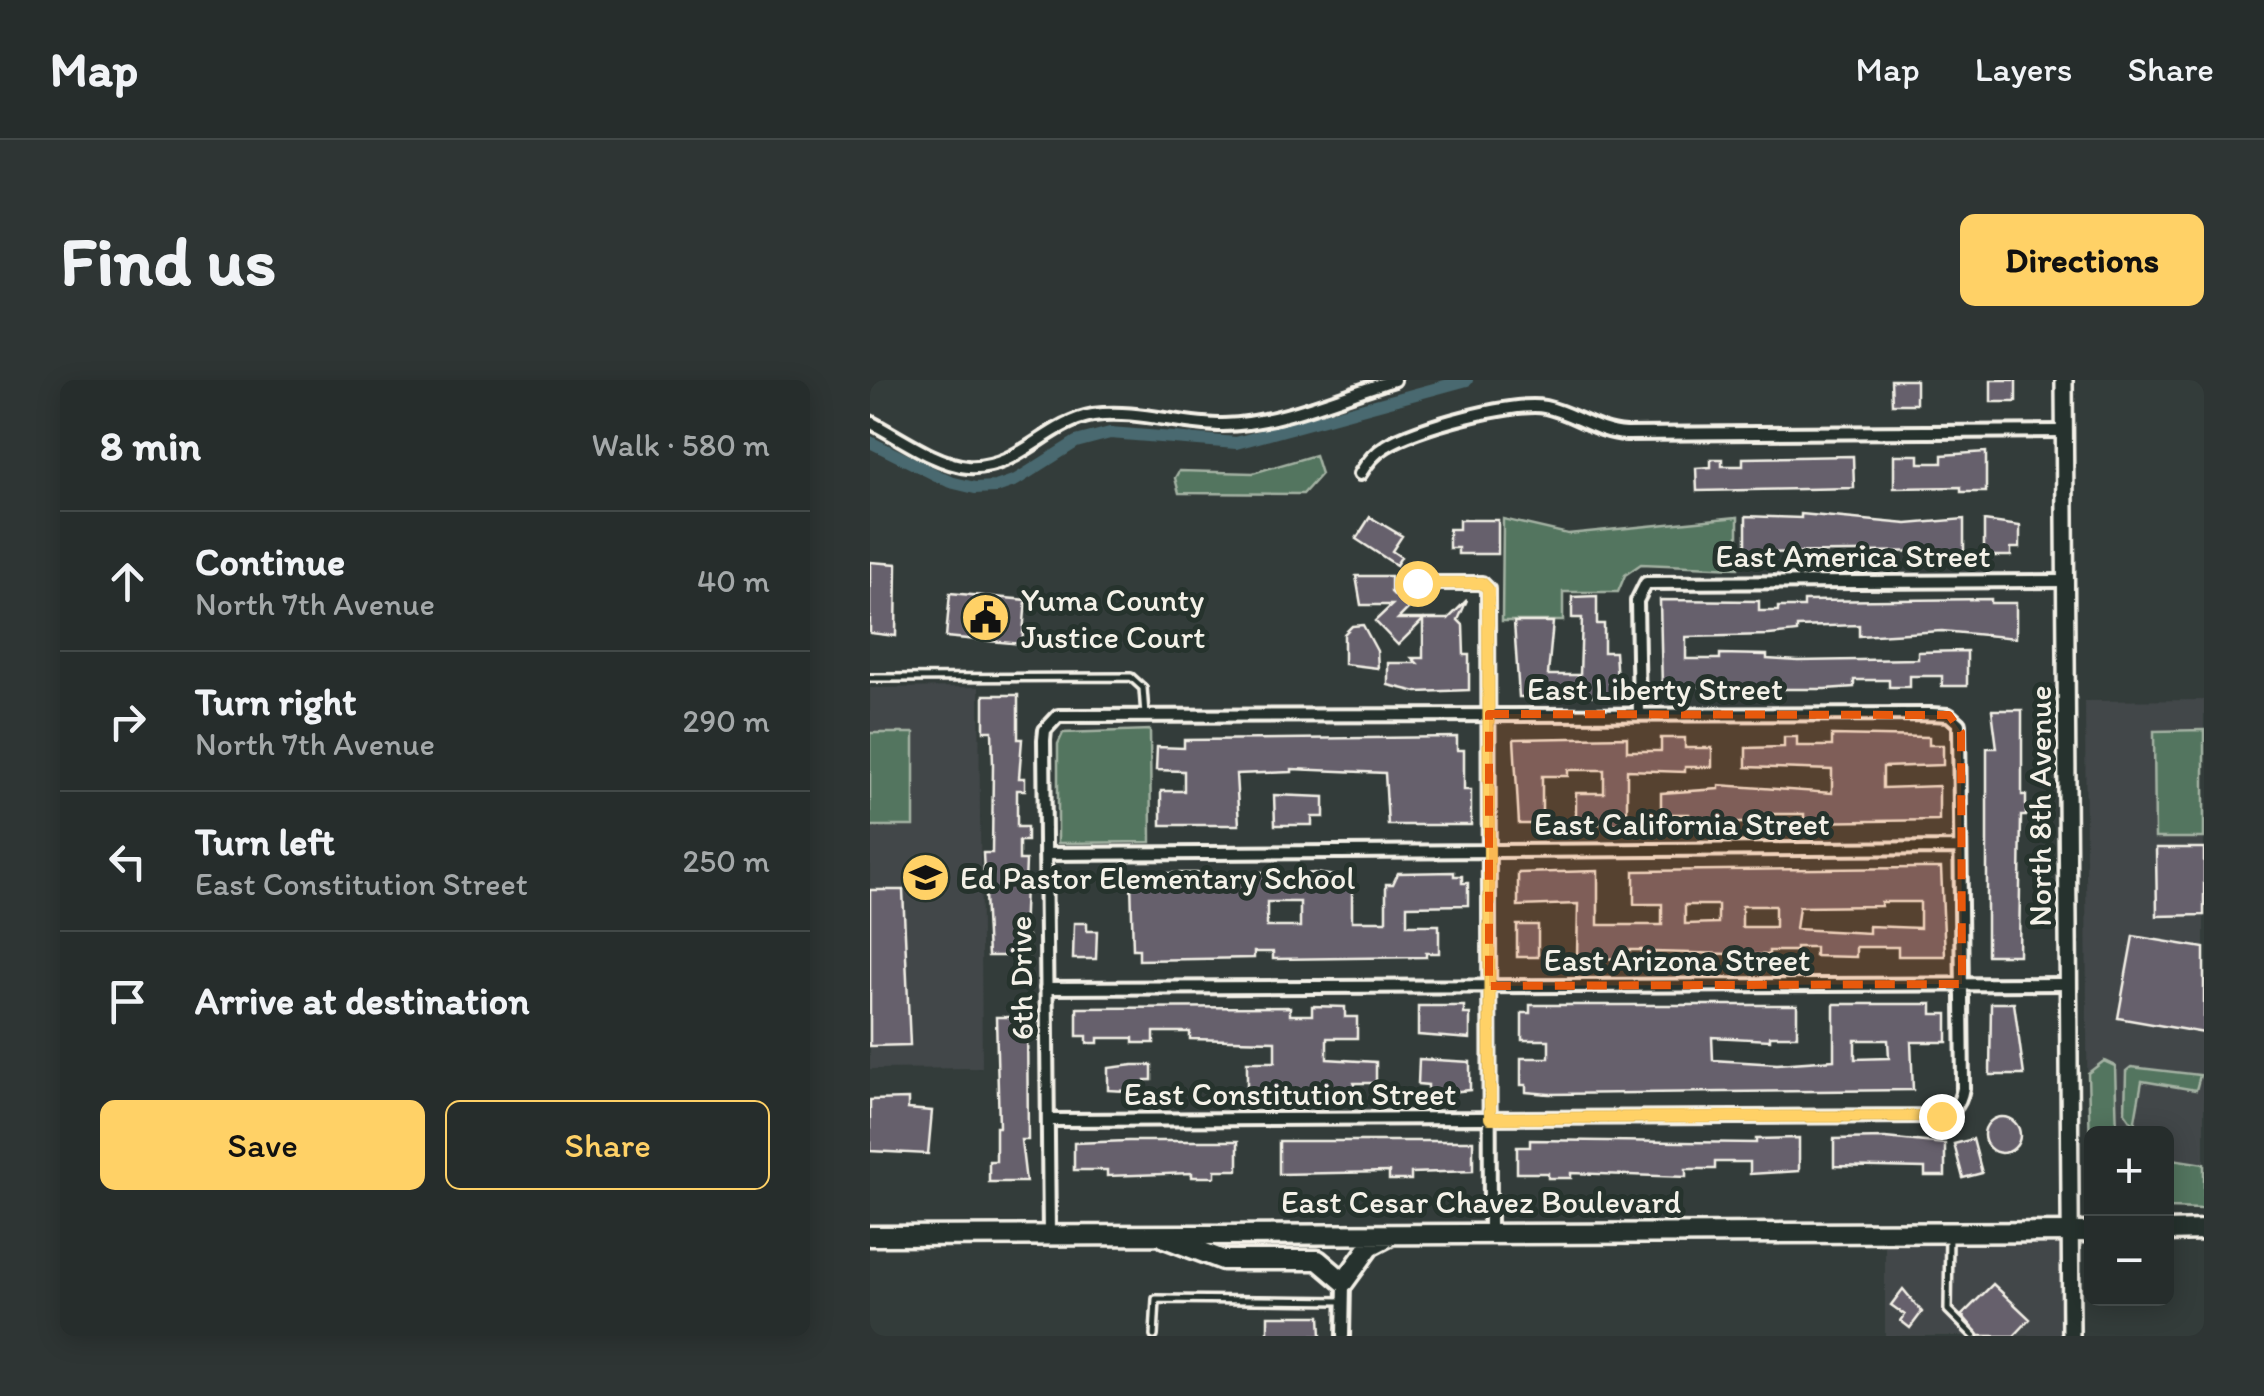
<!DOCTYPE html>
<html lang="en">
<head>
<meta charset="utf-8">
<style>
	body { margin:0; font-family:Itim,sans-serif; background:#2e3534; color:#f1f3f6 }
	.controls { position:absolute; right:30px; bottom:30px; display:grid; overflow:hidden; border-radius:15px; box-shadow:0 5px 25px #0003 }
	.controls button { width:90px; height:90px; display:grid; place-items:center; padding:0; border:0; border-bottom:2px solid #424948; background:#262d2c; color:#f1f3f6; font:50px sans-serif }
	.stop { position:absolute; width:30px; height:30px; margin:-22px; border:8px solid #ffd166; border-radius:50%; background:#fff }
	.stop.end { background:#ffd166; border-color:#fff; box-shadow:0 2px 10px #0008 }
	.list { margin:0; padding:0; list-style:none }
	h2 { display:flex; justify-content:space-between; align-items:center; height:130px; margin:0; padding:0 40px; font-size:42px }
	h2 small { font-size:32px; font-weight:400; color:#a4a8a9 }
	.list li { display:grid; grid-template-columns:65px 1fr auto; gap:30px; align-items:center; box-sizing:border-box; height:140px; padding:0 40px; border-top:2px solid #424948 }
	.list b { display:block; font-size:38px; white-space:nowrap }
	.list p { margin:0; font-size:32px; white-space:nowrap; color:#a4a8a9 }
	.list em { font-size:32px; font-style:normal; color:#a4a8a9 }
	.actions { display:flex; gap:20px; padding:30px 40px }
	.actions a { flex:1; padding:22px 0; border:2px solid #ffd166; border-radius:15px; text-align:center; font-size:35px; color:#ffd166 }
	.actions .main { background:#ffd166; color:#111 }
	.icon { flex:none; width:55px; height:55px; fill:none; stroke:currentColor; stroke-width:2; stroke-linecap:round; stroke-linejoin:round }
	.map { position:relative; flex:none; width:1334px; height:956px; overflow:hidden; border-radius:15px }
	header { display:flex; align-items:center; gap:60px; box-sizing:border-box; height:140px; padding:0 50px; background:#262d2c; border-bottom:2px solid #424948 }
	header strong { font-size:48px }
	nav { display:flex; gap:55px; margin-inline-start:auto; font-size:35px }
	.intro { display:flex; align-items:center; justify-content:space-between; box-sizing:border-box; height:240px; padding:0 60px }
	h1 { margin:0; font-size:70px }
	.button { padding:25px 45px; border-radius:15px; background:#ffd166; color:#111; font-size:35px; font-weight:700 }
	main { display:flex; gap:60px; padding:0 60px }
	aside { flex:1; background:#262d2c; border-radius:15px; box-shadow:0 5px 25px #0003 }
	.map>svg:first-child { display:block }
	.built { fill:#424749 }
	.green { fill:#53745e; stroke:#a4b2a3; stroke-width:2.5 }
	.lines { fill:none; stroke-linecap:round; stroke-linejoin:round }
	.canal { stroke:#48696f; stroke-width:12 }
	.building { fill:#66616c; stroke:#f4f1e8; stroke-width:2.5; fill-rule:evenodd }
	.service-casing { stroke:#f4f1e8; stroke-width:12 }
	.minor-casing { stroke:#f4f1e8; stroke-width:18 }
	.secondary-casing { stroke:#f4f1e8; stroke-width:22 }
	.trunk-casing { stroke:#f4f1e8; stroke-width:25 }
	.service { stroke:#26332d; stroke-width:5 }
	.minor { stroke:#26332d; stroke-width:10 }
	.secondary { stroke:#26332d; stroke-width:15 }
	.trunk { stroke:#26332d; stroke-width:18 }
	.route { stroke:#ffd166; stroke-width:12 }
	.marked { fill:#e8590c; fill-opacity:0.2; stroke:#e8590c; stroke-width:8; stroke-dasharray:20 12; stroke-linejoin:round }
	.labels { text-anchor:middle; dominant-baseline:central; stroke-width:10; stroke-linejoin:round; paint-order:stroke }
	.street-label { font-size:32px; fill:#f4f1e8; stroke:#26332d }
	.poi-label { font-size:32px; fill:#f4f1e8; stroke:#26332d; text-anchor:start }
</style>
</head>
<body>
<header>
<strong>Map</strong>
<nav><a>Map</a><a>Layers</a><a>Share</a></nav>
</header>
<div class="intro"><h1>Find us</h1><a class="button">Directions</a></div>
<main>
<aside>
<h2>8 min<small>Walk · 580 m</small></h2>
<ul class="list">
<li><svg class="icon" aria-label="ahead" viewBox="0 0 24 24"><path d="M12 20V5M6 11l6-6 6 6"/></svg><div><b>Continue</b><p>North 7th Avenue</p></div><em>40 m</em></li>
<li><svg class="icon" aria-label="right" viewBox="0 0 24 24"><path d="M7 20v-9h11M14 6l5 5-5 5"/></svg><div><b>Turn right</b><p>North 7th Avenue</p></div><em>290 m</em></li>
<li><svg class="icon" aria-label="left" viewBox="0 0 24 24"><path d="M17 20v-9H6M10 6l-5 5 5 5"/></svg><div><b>Turn left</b><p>East Constitution Street</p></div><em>250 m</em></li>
<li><svg class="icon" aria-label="arrive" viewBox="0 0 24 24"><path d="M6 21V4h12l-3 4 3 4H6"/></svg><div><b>Arrive at destination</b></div></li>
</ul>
<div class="actions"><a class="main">Save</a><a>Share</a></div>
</aside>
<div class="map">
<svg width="1334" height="956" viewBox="0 0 1334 956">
	<rect width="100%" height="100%" fill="#333c3a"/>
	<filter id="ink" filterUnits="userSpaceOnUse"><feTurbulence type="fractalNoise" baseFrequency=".01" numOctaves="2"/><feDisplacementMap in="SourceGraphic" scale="20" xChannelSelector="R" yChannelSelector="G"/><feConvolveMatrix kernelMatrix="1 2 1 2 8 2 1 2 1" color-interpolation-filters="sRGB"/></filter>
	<g filter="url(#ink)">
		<path class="built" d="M109 307 112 688 0 689V308Z
			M1334 320V829L1297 828 1296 754H1222L1221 813 1218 808 1215 321Z
			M1200 852 1201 956H1015V853Z"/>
		<path class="green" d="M445 75 451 94 433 114 309 113 305 98 309 91 383 93Z
			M868 137V188L771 184 755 195 748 212H693V241H632L633 139 698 154Z
			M280 350 281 462 188 463V364L193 353Z
			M1334 350V458H1285L1284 351Z
			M0 353H44V446H0Z
			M1234 681 1245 686 1247 753 1222 754 1221 803 1218 693Z
			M1261 687 1330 695 1326 710 1272 701 1264 746 1255 733 1256 691Z
			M1296 778 1334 784V829L1297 828Z"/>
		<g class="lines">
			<path class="canal" d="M0 62 80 102 105 108 126 107 146 100 206 62 240 53 366 63 597 0"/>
		</g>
		<path class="building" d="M1021 0H1046V24H1022Z
			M1121 0H1146V22H1121Z
			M1116 72V112H1091V107L1024 108V75H1049V83H1072V75Z
			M983 76 984 108 827 111 826 88 841 87V79H852V86H873V78Z
			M931 134 1037 144 1094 139V171L876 173V136L931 138Z
			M500 137 532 156 522 171 531 177 526 185 486 159Z
			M589 140H628V174H588V168H579V149H589Z
			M1114 141 1150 146V168H1141V176H1114Z
			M0 182 27 184 26 256 0 253Z
			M486 196H521V212L538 229 528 239H578L597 220 588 240 593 245 594 275H599V310L547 312 518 305V283H547L542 278H553V240L528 265 505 241 522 225H491Z
			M80 213 156 220 152 264 76 257Z
			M727 216V244H734V272H745L748 315 649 317 644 242H683L678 295H710L712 238H702V217Z
			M1121 219V223H1146V258L1072 251 989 256V245L927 247V252L899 255 816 257V279H850V274L897 275V279L928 281 1048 279V272L1097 271V306H1072V296H1040V307H1019V300H984V307L955 309H850V305L792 309 790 220 889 221V231H908V227H934V221Z
			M493 245 507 271 508 288 474 284V254L482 246Z
			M114 315H148V359H152L149 398H155V410H147V447H157V461H149V480H156L153 556H158V576H118L113 473H122L123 385 122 351H114Z
			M1122 330H1152V415H1156V436H1151L1149 575H1117V368H1127Z
			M962 355 1059 357V365H1073V385L1013 387V408L1069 406V440L934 442V434H892V443H819V434H791V413L849 409V405L962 413V390L876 387V368L914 367V357H927V366H962Z
			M587 357V370H594V410H601V445H518L515 393 422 389V392L366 394 369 445H291V411H314V391L286 390 287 367 314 368V360Z
			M757 357V371H791V358H815V368H842V387H815V392L757 390V444H706V413H734V390H698V396H672V444H649L644 359Z
			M404 415 454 417V437H442V445H405Z
			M1286 468H1334V535L1287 536Z
			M1050 488H1071L1075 576H1028V567H986V577L945 576V567H926V571H899V575L784 572V578H772V570H750V579L707 577 708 524 648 526V493L728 491V545H792V524H764V491ZM1011 522H1050V548L999 546V553L926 549 929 527 1011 526ZM815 525H848V543L815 544ZM872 526H905V547H872Z
			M386 492H397V497L444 493 482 498V541H516V504H523L528 493 584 492V496H592V503H598V525L537 526V545H569V573H556V577L403 579V572H384V578L269 580V569H263L261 502H272V493H367V500H386ZM397 522H430V547H397Z
			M0 510H33L40 665 0 666Z
			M204 543H217V551H227L226 579H203Z
			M647 545H668V577H647Z
			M1263 556 1334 568V653L1248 638Z
			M1121 623H1144L1154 695H1120Z
			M964 624H1062V634H1077V662H1041L1043 710 679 714 656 712V705H651V678H679V660H652V633H660V625H927V656H900V660L842 657 843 680 907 684 964 680ZM985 660H1018L1019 678 985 679Z
			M442 626 475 627V637H487V658H457V679L506 682V703H484V712H377V682H405V661L320 659V652H284V663H263V658H228V663H217V656H207V628L420 627V635H442Z
			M548 626H594V634H600V659L548 655Z
			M126 637H157L158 760H151L156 802H119V781H126V747H129Z
			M549 679 600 682V710L558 714V705L548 704Z
			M263 685H282V700H275V712L238 710V688Z
			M38 719V729L62 731 58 774 0 771V720Z
			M1114 755a18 18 0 1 1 36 0a18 18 0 1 1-36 0Z
			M929 758V791L880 794V782H845V789H816V797L701 793V798H678V793H647V767H660V760L886 763V759Z
			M1015 758 1075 764V796H1055V788L964 786V759Z
			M1103 759 1112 793 1093 798 1084 764Z
			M258 761H368V790H345V797H322V793L237 796V790H204V763Z
			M409 761H603V791L541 793V800H519V792L409 794Z
			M1123 904 1160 939 1144 956H1110L1092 935Z
			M1033 909 1052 932 1040 948 1031 941 1035 935 1021 925Z
			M398 936H450L451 956H398Z"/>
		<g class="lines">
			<defs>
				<path id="service" d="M0 298 261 297 273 308 275 335
					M1079 855 1078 930 1104 956
					M284 956 286 919 473 921"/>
				<path id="minor" d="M0 42C29 57 65 84 98 87 148 90 176 43 223 35 266 29 310 45 353 45 410 44 470 16 524 0
					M490 94C497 82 504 73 516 66 543 48 644 21 675 27 704 33 725 52 756 54L1194 51
					M547 203H612L618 209 620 852
					M769 333 767 221 776 203 1196 201
					M175 474 1090 468
					M176 608 1198 604
					M178 740 1063 736C1082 735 1090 726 1093 708L1089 344 1079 335 1061 334 188 336 175 350 174 360 179 855
					M473 956 474 902"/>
				<path id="secondary" d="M1194 0 1201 956"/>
				<path id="trunk" d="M1296 851 1334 850
					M0 856 1222 852
					M295 858 353 880H448L474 902 500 866 521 855"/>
			</defs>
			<use href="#service" class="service-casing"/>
			<use href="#minor" class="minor-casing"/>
			<use href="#secondary" class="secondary-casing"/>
			<use href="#trunk" class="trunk-casing"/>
			<use href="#service" class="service"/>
			<use href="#minor" class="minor"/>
			<use href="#secondary" class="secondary"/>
			<use href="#trunk" class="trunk"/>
		</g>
	</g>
	<g class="lines" filter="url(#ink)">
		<path class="route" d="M547 203H612L618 209 620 738 1071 736"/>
	</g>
	<path class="marked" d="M619 334 1079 335 1091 352 1092 604 619 606Z"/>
	<defs>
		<symbol id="civic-disc" viewBox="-11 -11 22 22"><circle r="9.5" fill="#ffd166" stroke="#26332d"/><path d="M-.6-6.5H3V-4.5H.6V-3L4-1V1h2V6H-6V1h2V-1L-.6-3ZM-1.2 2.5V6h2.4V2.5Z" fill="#111"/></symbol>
		<symbol id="school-disc" viewBox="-11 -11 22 22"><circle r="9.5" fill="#ffd166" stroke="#26332d"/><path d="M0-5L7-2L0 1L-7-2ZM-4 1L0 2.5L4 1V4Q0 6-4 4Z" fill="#111"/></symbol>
	</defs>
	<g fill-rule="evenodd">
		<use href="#civic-disc" x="88" y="210" width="55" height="55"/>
		<use href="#school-disc" x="28" y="470" width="55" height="55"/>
	</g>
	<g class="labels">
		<g class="street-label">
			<text x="983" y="176">East America Street</text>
			<text x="785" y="309">East Liberty Street</text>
			<text transform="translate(1170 426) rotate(-90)">North 8th Avenue</text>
			<text x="812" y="444">East California Street</text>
			<text x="807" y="580">East Arizona Street</text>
			<text transform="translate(151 598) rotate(-91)">6th Drive</text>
			<text x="420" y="714">East Constitution Street</text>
			<text x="611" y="822">East Cesar Chavez Boulevard</text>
		</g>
		<g class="poi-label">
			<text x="151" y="220">Yuma County<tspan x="151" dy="37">Justice Court</tspan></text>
			<text x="90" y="498">Ed Pastor Elementary School</text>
		</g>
	</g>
</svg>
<div class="controls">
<button>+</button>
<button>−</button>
</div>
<div class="stop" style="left:547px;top:203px"></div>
<div class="stop end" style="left:1071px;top:736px"></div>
</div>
</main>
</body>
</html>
